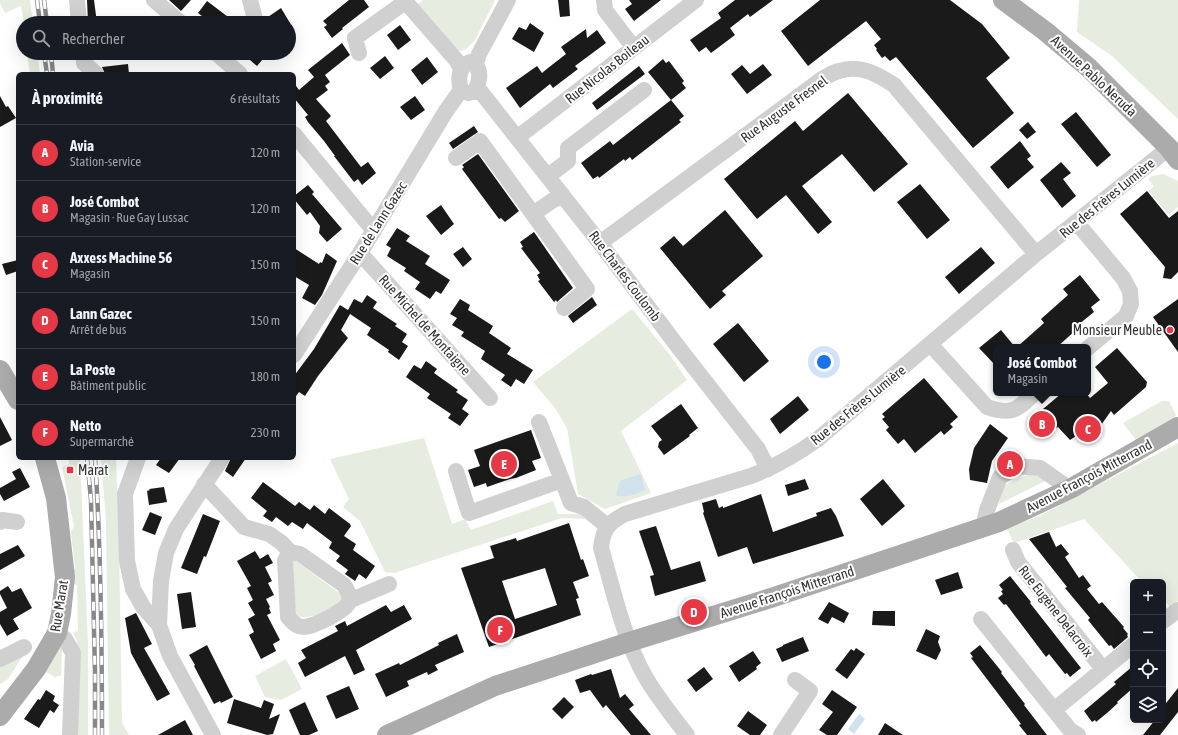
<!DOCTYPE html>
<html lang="fr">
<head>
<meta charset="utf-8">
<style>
	body { margin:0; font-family:"Asap Condensed",sans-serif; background:#242831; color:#f1f3f6 }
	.controls { position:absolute; right:12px; bottom:12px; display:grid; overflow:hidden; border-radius:6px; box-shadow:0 4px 16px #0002 }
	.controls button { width:36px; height:36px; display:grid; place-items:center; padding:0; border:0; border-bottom:1px solid #363941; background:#171b24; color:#f1f3f6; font:20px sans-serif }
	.you { position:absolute; left:824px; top:362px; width:14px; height:14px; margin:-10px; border:3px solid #fff; border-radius:50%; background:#1a73e8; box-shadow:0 0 0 6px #1a73e833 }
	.badge { display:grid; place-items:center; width:26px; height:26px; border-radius:50%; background:#e63946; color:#fff; font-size:13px; font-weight:700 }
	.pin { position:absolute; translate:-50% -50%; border:2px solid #fff; box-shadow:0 1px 4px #0006 }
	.popup { position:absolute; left:993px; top:344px; width:98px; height:52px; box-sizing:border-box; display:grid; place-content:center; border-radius:6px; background:#171b24; filter:drop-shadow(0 1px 3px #0005); font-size:13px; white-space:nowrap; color:#9ea1a6 }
	.popup b { font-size:15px; color:#f1f3f6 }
	.popup::after { content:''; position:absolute; left:50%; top:100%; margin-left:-8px; border:8px solid transparent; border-top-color:#171b24 }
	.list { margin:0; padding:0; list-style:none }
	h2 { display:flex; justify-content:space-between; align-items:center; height:52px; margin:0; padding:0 16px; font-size:17px }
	h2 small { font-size:13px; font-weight:400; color:#9ea1a6 }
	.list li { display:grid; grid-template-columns:26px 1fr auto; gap:12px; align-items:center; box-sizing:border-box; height:56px; padding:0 16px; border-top:1px solid #363941 }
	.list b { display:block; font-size:15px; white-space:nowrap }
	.list p { margin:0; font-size:13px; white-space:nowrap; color:#9ea1a6 }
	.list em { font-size:13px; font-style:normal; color:#9ea1a6 }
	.icon { flex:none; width:22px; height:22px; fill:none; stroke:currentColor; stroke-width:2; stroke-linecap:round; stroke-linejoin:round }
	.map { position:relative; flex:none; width:1178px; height:735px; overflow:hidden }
	.search { position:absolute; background:#171b24; box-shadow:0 4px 16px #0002; left:16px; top:16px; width:280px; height:44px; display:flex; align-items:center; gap:10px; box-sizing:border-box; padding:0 14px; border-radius:22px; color:#9ea1a6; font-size:15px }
	.panel { position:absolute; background:#171b24; box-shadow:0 4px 16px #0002; left:16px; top:72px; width:280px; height:388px; border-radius:6px }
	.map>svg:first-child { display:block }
	.green { fill:#e6ecdf }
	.water { fill:#cfe2ee }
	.building { fill:#1a1a1a; fill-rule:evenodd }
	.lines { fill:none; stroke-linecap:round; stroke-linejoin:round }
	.minor { stroke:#d0d0d0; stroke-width:16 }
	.major { stroke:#ababab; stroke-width:20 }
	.rail-casing { stroke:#888; stroke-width:4.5 }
	.rail { stroke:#fff; stroke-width:3; stroke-dasharray:9; stroke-linecap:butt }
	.poi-dot { fill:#e63946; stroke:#fff; stroke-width:1.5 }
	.labels { text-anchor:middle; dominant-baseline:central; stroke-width:4; stroke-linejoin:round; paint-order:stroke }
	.street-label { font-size:14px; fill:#333; stroke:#fff }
	.poi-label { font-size:14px; fill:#333; stroke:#fff; text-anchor:end }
</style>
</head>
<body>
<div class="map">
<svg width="1178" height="735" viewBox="0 0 1178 735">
	<rect width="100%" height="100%" fill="#fff"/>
	<path class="green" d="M0 0H30L33 23H24L21 6 5 13 0 3Z
		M423 0H495L475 40 465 50 458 51 415 7Z
		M1079 0H1178V119L1112 56 1077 32Z
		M27 53H37L40 74H30Z
		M1163 174 1178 181V207L1168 215 1149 191 1154 186 1148 179 1152 176Z
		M632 309 670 355 687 380 621 431 651 493 605 509 578 494 567 428 555 408 533 382Z
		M1162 401H1169L1176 415 1173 420 1136 440 1123 423Z
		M424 438 452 524 465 519 471 530 553 501 558 514H583L584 519 562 518 394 573 385 572 360 521 343 507 349 499 330 459Z
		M1178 443V601L1170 607 1163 599V582H1142L1084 519 1014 543 1007 529 1041 515Z
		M69 458H80L88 645V735H75L77 641 73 633 78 631 77 585 71 583V570L75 569 71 532 74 526 62 467 69 464Z
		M101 458H116L119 544 122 723 129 735H109L106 520Z
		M1029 474 1049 479 999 504 1003 486Z
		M293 559 338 592 343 593 340 604C323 612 313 620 294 616Z
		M59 647 62 649 61 676H57L56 678 46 672Z
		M24 654 8 679 0 684V667Z
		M286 659 302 689 281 700 265 697 255 676Z"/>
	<path class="water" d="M641 474 645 490C636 494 625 499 616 495L620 481Z
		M859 714 865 719 854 734 848 729Z"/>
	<path class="building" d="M87 0H94L97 23H88Z
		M169 0H191L181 11Z
		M349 0H364L369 7 342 28 343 29 332 38 324 27 327 25 323 21Z
		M558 0H569L570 16 560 17Z
		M629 0H661L634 21 625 9 632 4Z
		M735 0H773L750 17 748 14 730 28 735 35 711 53 706 47 699 52 690 40 721 18 718 13Z
		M820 0H950L982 24 1010 58 986 78 1014 113 973 148 896 57 890 61 885 56 882 58 876 50 877 49 874 45 881 39 866 21 808 66 781 31Z
		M207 1 211 4 236 23H211L198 13Z
		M281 8 290 23H271L268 17Z
		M530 23 544 33 534 52 512 39 519 27 526 30Z
		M400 25 411 40 398 50 387 35Z
		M586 29 587 38 597 30 606 43 575 66 578 69 553 88 550 84 520 108 506 88 537 66 542 73 548 68 566 54 561 47Z
		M342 43 350 55 325 75 330 82 325 86 328 90 316 99 331 116 326 121 361 167 368 162 376 173 362 185 358 179 354 182 334 156H335L324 141 308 122 305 117 308 115 294 98V83L299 90 314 77 308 70Z
		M242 53H268L257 66Z
		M385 56 394 68 380 79 370 68Z
		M427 57 438 72 422 85 411 70Z
		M663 59 666 63 669 61 684 81 682 83 686 88 671 100 684 116 679 120 681 122 632 160 630 157 625 161 624 159 599 178 598 176 593 179 581 163 610 141 613 145 671 100 648 72Z
		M128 64 129 74H105L102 67Z
		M763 64 772 75 747 94 731 74 742 65 750 74Z
		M639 66 645 74 597 110 592 103Z
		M848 93 908 164 874 192 842 154 802 186 832 222 818 234 786 195 757 219 724 179 795 121 803 131Z
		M0 96 6 107 8 106 16 118 0 127Z
		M415 96 425 110 411 120 400 107Z
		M1076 112 1111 155 1097 167 1061 124Z
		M1028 122 1036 132 1027 139 1019 130Z
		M474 126 478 132 453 149 449 143Z
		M1020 141 1031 156 1027 159 1034 167 1008 189 990 167Z
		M478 154 519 211 505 222 501 218 499 219 462 169 464 167 462 165Z
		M1061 162 1071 173 1063 179 1076 196 1062 208 1040 180Z
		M920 184 950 220 927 239 897 202Z
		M308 185 314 192 312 194 342 229 327 242 319 233 320 226 310 212 307 215 294 199V196Z
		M1147 191 1169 218 1178 211V272L1171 279 1163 278 1165 267 1120 214Z
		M441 205 454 224 441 235 426 216Z
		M725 210 763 256 722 291 726 295 710 309 660 248 674 236 683 246Z
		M397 228 410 236 406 241 430 256 425 264 450 280 441 294 436 291 430 299 415 289 420 282 404 271 406 268 387 256 391 248 386 245Z
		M534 232 573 288 557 302 556 300 554 302 538 281 540 280 537 275 540 273 521 248 523 247 520 242Z
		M463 247 472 259 463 267 453 254Z
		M981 247 995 263 959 294 945 277Z
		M294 248 319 264 320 262 322 263 326 253 337 261 322 295 315 305 302 298 309 285 294 276Z
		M18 260V271L6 275 2 264Z
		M1080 275 1100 300 1091 307 1094 312 1073 329 1075 331 1057 347H1017L1044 323 1041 319 1068 295 1063 289Z
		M367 295 377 302 373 308 397 324 395 326 407 334 402 342 408 346 399 360 388 352 389 350 367 335 371 328 350 314 341 330 348 338 318 376 305 396 299 392 294 399V376L314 349 340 305 348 310 354 299 362 303Z
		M592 297 597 305 573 323 568 316Z
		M460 299 470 305 468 310 493 326 489 333 511 348 507 354 533 370 524 384 516 379 511 387 501 380 505 375 481 359 485 351 461 336 464 332 452 325 457 318 450 314Z
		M1178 299V352L1153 317Z
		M738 323 769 361 744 382 713 344Z
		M1001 330 1015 347H996V366L979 348Z
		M1117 348 1147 382 1146 387 1114 415 1111 411 1099 428 1079 440 1076 436 1070 440 1058 427 1045 436 1031 419 1062 393H1086L1090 398 1108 383 1095 367Z
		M426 361 437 369 434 373 458 390 456 392 468 400 462 409 469 414 460 426 448 418 451 414 427 398 430 394 406 377 414 365 421 369Z
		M924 378 958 417 950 424 953 427 944 435 941 431 915 453 904 439 898 444 886 430 889 427 882 419 885 417 882 414Z
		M798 396 809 410 780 434 770 419Z
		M681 404 698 428 689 435 690 436 664 455 658 447 659 442 662 440 651 426Z
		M0 417 12 440 0 446Z
		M990 424 1008 438 992 461 987 483 970 480 969 469 974 448Z
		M531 430 541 458 532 461 536 470 516 478 510 479 487 487 486 483 474 487 468 470 480 466 474 450Z
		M161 458H180L169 473 156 465Z
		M231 458H246L233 477 225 471Z
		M20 468 30 487 4 501 0 494V488L16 479 12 472Z
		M805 479 809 489 788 496 785 485Z
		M883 479 905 506 882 526 860 499Z
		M263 482 295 506 299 502 310 510 314 505 325 514 329 508 350 524 351 526 344 536 356 544 353 550 375 566 366 579 359 574 355 581 345 574 348 570 336 561 340 556 329 548 332 542 307 523 303 529 292 522 288 526 276 517 272 522 263 516 267 511 251 498Z
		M164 487 167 502 149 505 147 491 150 490 149 489Z
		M761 494 773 532 817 516 816 513 831 508 836 516 844 536 753 564 747 547 718 557 703 513 704 512 702 503 716 499 719 508 723 506V508Z
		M150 512 162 517 155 535 142 530Z
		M203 514 220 521 206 557 204 556 197 574 181 568Z
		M569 523 581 560 583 559 589 576 573 582 579 598 576 599 581 615 489 647 461 568 494 558 490 546 516 538 517 541ZM545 568 557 605 515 619 502 581Z
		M656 526 671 570 700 561 706 581 655 596 650 576 654 575 639 531Z
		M1049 532 1056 547 1061 544 1069 554 1065 557 1079 578 1083 575 1091 586 1087 589 1099 604 1102 602 1124 627 1123 628 1128 634 1127 635 1128 637 1114 649 1111 645 1109 646 1088 620 1090 618 1065 588 1067 587 1029 539Z
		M18 545 25 556 0 570V554Z
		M255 551 260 559 268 554 273 563 265 567 272 581 268 583 274 595 266 599 270 607 269 608 271 613 267 615 280 640 273 644 276 651 261 659 249 635 254 632 248 619 255 615 248 603 253 600 247 588 251 586 237 561Z
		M958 572 963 588 941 595 935 580Z
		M1010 576 1031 602 1030 603 1081 668 1070 677 1067 673 1065 674 1049 654 1046 657 1006 604 1004 605 998 598 1003 594 1001 591 1003 590 999 585Z
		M8 586 12 592 21 588 32 608 13 619 19 629 7 636 0 624V612L7 608 0 594V591Z
		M191 592 196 627 182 629 177 594Z
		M829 602 849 613 844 623 832 617 828 624 818 619Z
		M386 605 391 612 404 605 412 619 356 650 365 670 354 675 345 656 305 677 298 663 306 658 301 650 338 631 335 626 345 621 347 626Z
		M873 611H895V626L872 625Z
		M136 613 152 644 144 648 170 694 157 701 131 653 125 618Z
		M926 629 940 636 938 642 941 650 936 660 916 651Z
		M457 634 464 652 435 665 438 670 428 675 427 672 407 681 409 686 386 697 375 674 399 663 400 665 439 645 438 643Z
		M803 637 809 651 782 662 776 649 783 646V645Z
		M207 645 233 697 221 703 220 701 214 704 194 666 195 665 189 655Z
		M980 645 1002 672 1001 673 1025 704 1024 705 1047 735H1027L1019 725 1021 724 971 658 973 657 970 653Z
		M856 648 865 654 847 679 835 670 851 649 854 651Z
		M753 651 761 663 756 667 757 669 739 682 729 666Z
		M1133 666V688L1117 702 1118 703 1107 713 1096 722 1095 720 1092 722 1084 711 1116 684 1114 682Z
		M704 667 713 679 696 692 687 680Z
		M611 669 620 698 625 694 634 705 629 709 651 735H631L606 705 603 708 590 690 580 693 575 680 591 674 592 675Z
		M349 686 359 709 336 719 326 696Z
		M1178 688V712L1160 735H1143L1155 720H1163V707Z
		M46 690 55 696 53 701 59 705 54 713 50 710 39 728 24 719 38 699 40 700Z
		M832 690 857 707 837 735H827L819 730 833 712 822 704Z
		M564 697 574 707 562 719 552 709Z
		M234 699 261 708 264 700 274 704 269 719 280 714 273 734 267 735 227 723Z
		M305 702 318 731 309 735H300L289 710Z
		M748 711 767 725 760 735H750L737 726Z
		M185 720 193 735H158Z
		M885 723 903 735H878Z"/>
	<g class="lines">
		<path class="minor" d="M77 0 79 23
			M154 0 181 23
			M250 0 256 23
			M404 0 457 61 461 69
			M604 0 605 10 634 48
			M83 53 84 63 96 74
			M216 53 240 74
			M359 53 355 38 405 2
			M470 62C483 67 480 81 475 91L468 93 461 90C458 80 458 66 470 62Z
			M476 64 479 54 508 0
			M477 87 600 243 679 348 758 449 768 469
			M294 134 374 231
			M518 137 696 0
			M456 158 480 141 533 214
			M548 176 568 161V148L644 90
			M562 194 533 214 587 289 564 308
			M1077 223 1123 278 1130 291 1131 304 1126 316 1088 348
			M600 243 822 79C828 76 833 72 839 71 860 64 877 74 894 85L1036 254
			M360 253 490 398
			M931 345 987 407C1013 416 1017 409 1035 393
			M294 355 360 253 446 111 461 90
			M539 422 562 480
			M138 458 125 494 127 561 133 589 143 607 159 625
			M456 471 469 513 562 480 571 503 584 507 607 526
			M204 484 244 527 269 534 282 543 290 552 300 554 344 585C347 590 351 596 349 602 346 611 313 627 303 627 297 627 292 622 288 617L285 560 290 552
			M0 522 2 520 17 522
			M983 528 987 510 1000 477 1017 466 1040 468 1070 489
			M1013 550 1018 562 1103 669
			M349 601 389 584
			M981 619 1070 730 1078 735
			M1163 621 1178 610
			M57 633 65 639 73 653 70 735
			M0 659 24 647
			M1054 710 1133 645
			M213 735 170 656 159 625 161 581 166 553 176 529 222 458
			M687 735C673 717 658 698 646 678 623 638 614 592 601 548 603 529 608 523 625 514L751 476C775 467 797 454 818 439L1036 254 1169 148
			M781 735 810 691 795 680"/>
		<path class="major" d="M1003 0 1045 31 1089 68 1169 148 1178 160
			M0 370 18 400
			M0 716 36 669 57 633 61 614 65 577 56 498 45 458
			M387 735 495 686 629 642 774 597 999 522 1070 489 1178 427"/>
		<defs>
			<path id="rail" d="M37 0 40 23
				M44 0 47 23
				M44 53 47 74
				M51 53 53 74
				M87 458 91 500 95 672V735
				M95 458C101 550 102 643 102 735"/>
		</defs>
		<use href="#rail" class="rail-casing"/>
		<use href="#rail" class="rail"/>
	</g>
	<g class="poi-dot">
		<circle cx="1170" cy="330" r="4"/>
		<rect x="66" y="466" width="8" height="8" rx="2"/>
	</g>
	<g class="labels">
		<g class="street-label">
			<text transform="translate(607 69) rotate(-38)">Rue Nicolas Boileau</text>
			<text transform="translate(1094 76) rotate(43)">Avenue Pablo Neruda</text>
			<text transform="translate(784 109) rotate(-36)">Rue Auguste Fresnel</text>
			<text transform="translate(1107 198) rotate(-39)">Rue des Frères Lumière</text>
			<text transform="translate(378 223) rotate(-58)">Rue de Lann Gazec</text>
			<text transform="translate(625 276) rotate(53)">Rue Charles Coulomb</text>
			<text transform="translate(425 325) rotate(48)">Rue Michel de Montaigne</text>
			<text transform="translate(858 405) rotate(-39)">Rue des Frères Lumière</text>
			<text transform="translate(1089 476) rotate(-28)">Avenue François Mitterrand</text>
			<text transform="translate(787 592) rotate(-18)">Avenue François Mitterrand</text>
			<text transform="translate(59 606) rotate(-81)">Rue Marat</text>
			<text transform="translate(1056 611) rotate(52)">Rue Eugène Delacroix</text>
		</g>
		<g class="poi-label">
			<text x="1162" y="330">Monsieur Meuble</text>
			<text x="78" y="470" text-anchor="start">Marat</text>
		</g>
	</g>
</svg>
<div class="controls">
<button>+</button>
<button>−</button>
<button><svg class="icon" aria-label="locate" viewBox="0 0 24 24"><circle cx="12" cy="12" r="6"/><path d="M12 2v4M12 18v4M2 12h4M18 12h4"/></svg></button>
<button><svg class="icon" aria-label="layers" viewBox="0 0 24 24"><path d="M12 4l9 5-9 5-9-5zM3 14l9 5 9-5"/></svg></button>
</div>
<div class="you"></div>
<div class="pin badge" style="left:1010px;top:464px">A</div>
<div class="pin badge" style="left:1042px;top:424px">B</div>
<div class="popup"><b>José Combot</b>Magasin</div>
<div class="pin badge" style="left:1088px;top:429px">C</div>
<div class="pin badge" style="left:694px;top:612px">D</div>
<div class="pin badge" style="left:504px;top:464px">E</div>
<div class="pin badge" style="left:500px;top:630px">F</div>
<div class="search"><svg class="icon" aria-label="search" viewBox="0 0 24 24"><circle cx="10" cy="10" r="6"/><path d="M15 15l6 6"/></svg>Rechercher</div>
<section class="panel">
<h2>À proximité<small>6 résultats</small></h2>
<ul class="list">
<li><span class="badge">A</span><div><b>Avia</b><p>Station-service</p></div><em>120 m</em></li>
<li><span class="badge">B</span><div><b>José Combot</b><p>Magasin · Rue Gay Lussac</p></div><em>120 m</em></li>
<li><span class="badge">C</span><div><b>Axxess Machine 56</b><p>Magasin</p></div><em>150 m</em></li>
<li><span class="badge">D</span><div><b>Lann Gazec</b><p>Arrêt de bus</p></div><em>150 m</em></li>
<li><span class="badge">E</span><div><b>La Poste</b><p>Bâtiment public</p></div><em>180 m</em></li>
<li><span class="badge">F</span><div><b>Netto</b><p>Supermarché</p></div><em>230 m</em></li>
</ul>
</section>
</div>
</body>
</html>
